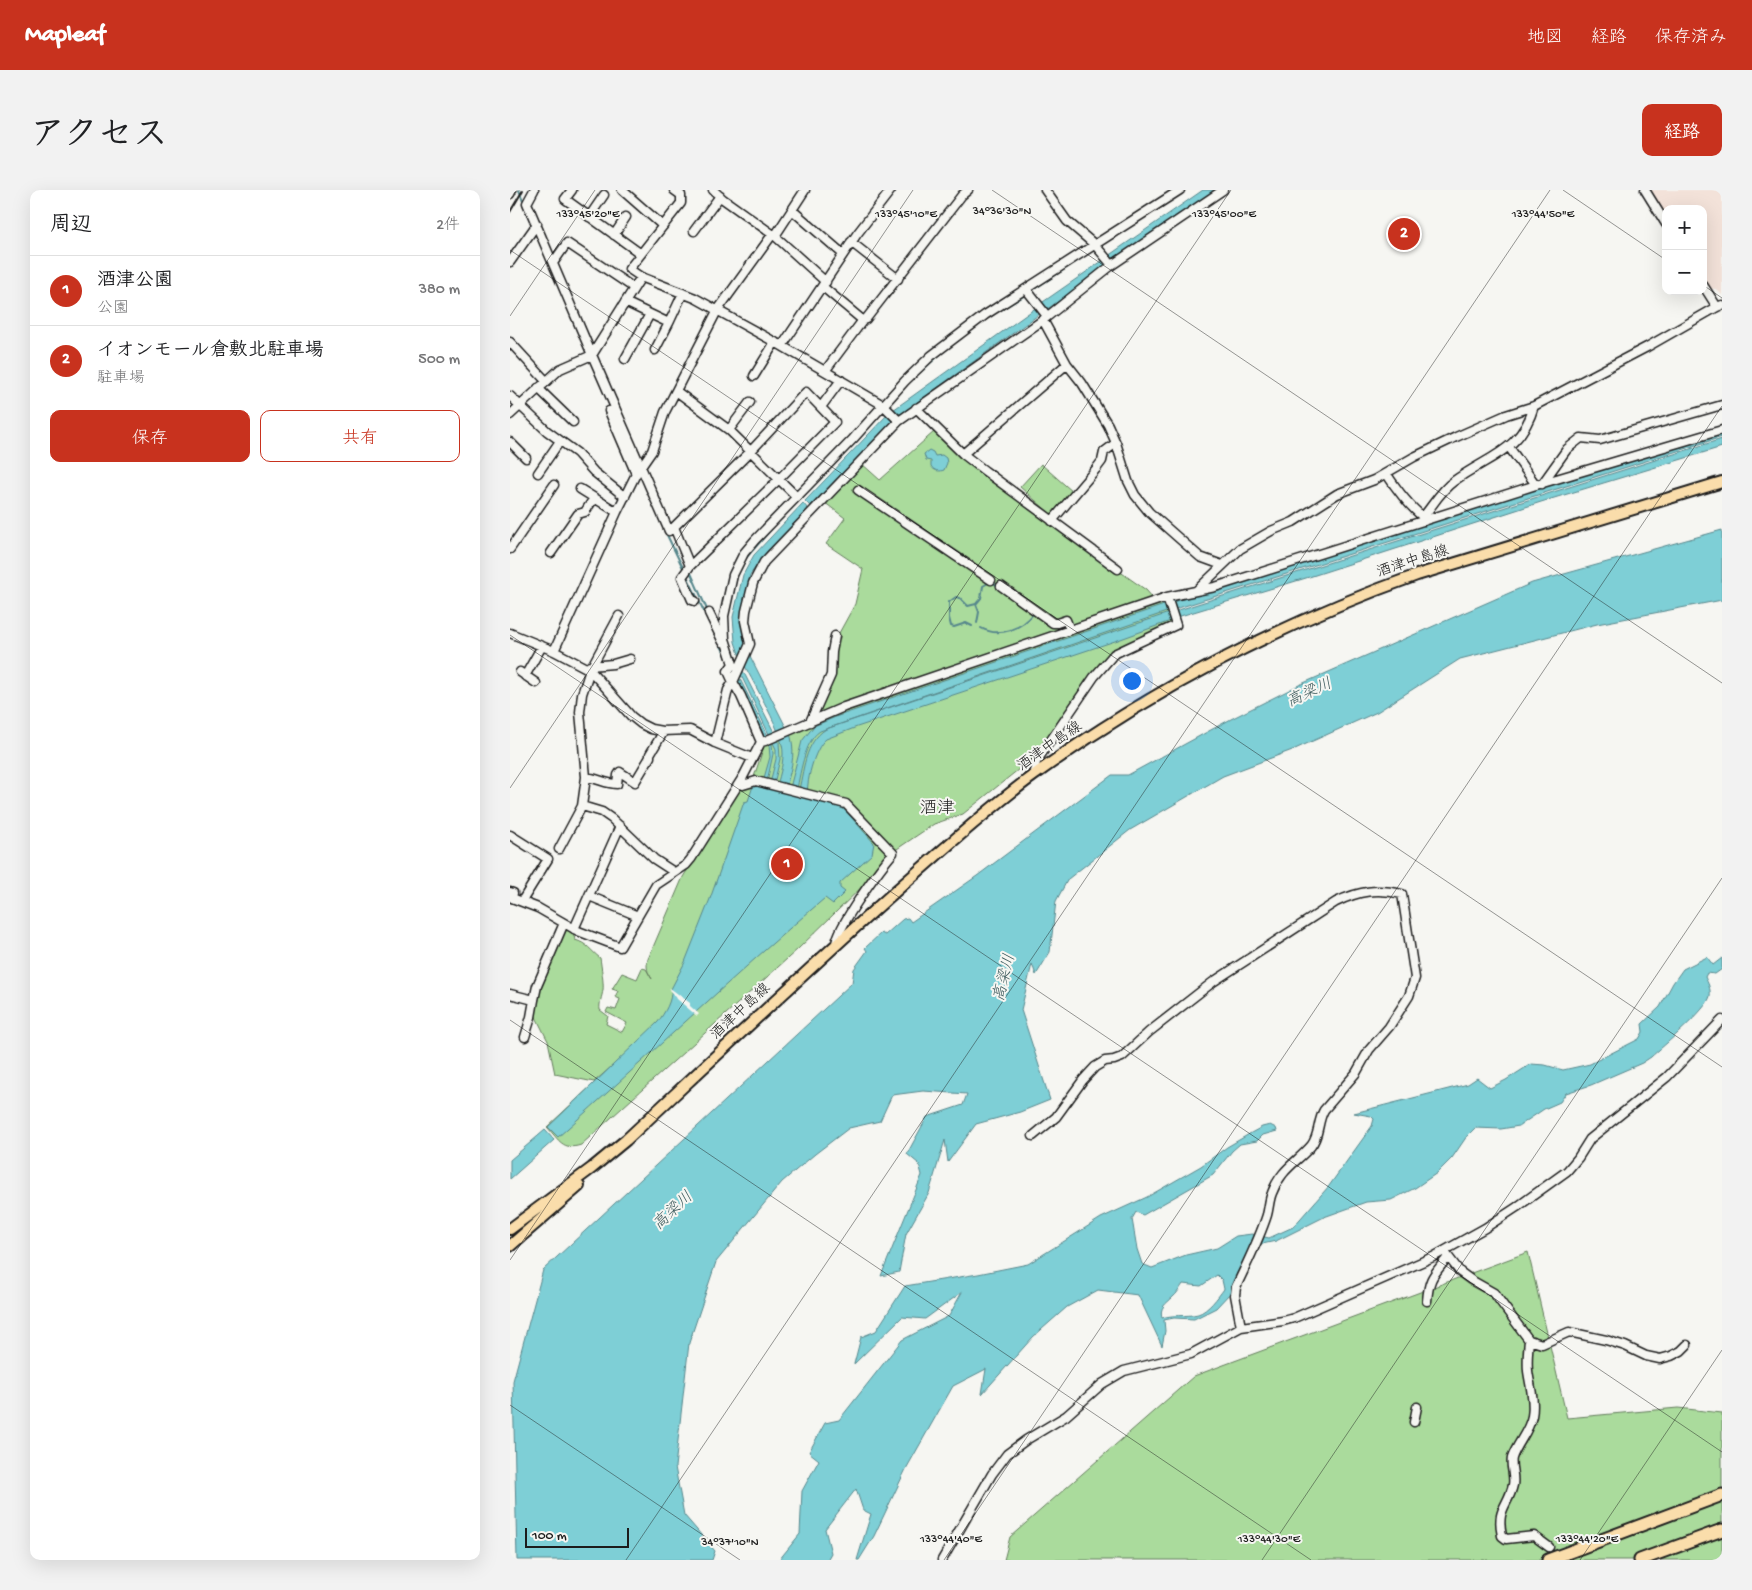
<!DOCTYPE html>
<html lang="ja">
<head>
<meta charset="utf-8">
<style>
	body { margin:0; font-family:"Gochi Hand","Klee One",sans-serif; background:#f2f2f2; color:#202124 }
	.controls { position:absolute; right:15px; top:15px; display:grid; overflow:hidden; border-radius:10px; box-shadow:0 5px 20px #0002 }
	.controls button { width:45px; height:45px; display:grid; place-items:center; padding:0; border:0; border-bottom:1px solid #e0e0e0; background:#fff; color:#202124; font:25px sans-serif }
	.scale { position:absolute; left:15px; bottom:12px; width:104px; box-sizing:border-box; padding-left:5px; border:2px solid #1c1c1c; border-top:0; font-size:14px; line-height:18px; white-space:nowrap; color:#1c1c1c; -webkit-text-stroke:4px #f6f6f2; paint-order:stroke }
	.you { position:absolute; left:621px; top:490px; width:18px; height:18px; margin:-12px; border:4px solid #fff; border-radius:50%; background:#1a73e8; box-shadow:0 0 0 8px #1a73e833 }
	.badge { display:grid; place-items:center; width:32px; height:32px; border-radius:50%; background:#c8321e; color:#fff; font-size:16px; font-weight:700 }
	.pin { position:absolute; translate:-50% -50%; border:2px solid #fff; box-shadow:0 1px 5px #0006 }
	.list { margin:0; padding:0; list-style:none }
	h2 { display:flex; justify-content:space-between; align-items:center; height:65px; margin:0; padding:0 20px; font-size:21px }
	h2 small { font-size:16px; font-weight:400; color:#757577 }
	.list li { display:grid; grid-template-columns:32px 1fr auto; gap:15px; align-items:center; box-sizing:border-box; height:70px; padding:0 20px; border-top:1px solid #e0e0e0 }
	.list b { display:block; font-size:19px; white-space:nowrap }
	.list p { margin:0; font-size:16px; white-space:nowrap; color:#757577 }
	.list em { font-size:16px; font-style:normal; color:#757577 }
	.actions { display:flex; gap:10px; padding:15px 20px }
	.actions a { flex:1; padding:11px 0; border:1px solid #c8321e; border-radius:10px; text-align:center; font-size:18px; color:#c8321e }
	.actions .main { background:#c8321e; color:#fff }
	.map { position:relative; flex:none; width:1212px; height:1370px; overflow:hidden; border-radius:10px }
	header { display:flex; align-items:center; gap:30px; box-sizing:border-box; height:70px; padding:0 25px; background:#c8321e; color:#fff }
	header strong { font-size:24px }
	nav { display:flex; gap:28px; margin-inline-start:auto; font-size:18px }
	.intro { display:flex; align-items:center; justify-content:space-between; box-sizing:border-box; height:120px; padding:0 30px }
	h1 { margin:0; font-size:35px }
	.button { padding:12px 22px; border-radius:10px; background:#c8321e; color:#fff; font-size:18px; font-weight:700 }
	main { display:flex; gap:30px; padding:0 30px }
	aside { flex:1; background:#fff; border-radius:10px; box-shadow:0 5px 20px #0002 }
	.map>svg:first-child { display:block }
	.built { fill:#f3e2d9 }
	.green { fill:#aadb9c; stroke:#637c5c }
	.water { fill:#7ecfd6; stroke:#57878c; fill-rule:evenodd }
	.pier { fill:#f6f6f2 }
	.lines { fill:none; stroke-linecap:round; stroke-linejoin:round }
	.stream { stroke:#57878c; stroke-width:2 }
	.minor-casing { stroke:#1c1c1c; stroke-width:11 }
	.major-casing { stroke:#1c1c1c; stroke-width:14 }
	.highway-casing { stroke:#1c1c1c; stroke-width:15 }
	.minor { stroke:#f6f6f2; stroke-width:8 }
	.major { stroke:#faddab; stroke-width:10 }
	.highway { stroke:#faddab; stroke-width:11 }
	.rail { stroke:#1c1c1c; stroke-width:2 }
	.ticks { fill:none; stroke:#1c1c1c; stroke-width:1; stroke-opacity:0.45 }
	.labels { text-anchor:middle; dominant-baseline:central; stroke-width:4; stroke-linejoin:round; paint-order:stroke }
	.street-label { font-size:15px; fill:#1c1c1c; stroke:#f6f6f2 }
	.water-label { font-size:16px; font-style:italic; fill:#3e5b5d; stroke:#f6f6f2 }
	.quarter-label { font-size:18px; fill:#1c1c1c; stroke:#f6f6f2 }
	.ticks-label { font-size:12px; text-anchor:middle; fill:#1c1c1c; stroke:#f6f6f2; stroke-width:4; stroke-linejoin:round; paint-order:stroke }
</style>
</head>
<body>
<header>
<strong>Mapleaf</strong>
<nav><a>地図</a><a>経路</a><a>保存済み</a></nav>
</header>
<div class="intro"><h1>アクセス</h1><a class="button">経路</a></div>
<main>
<aside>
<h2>周辺<small>2件</small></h2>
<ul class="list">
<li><span class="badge">1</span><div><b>酒津公園</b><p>公園</p></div><em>380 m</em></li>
<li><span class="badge">2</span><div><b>イオンモール倉敷北駐車場</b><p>駐車場</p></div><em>500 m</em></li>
</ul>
<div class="actions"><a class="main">保存</a><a>共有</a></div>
</aside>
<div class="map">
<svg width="1212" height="1370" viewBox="0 0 1212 1370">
	<rect width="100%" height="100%" fill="#f6f6f2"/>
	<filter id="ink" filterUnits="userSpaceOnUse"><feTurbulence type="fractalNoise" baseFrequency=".02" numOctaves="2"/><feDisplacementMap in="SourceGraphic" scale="10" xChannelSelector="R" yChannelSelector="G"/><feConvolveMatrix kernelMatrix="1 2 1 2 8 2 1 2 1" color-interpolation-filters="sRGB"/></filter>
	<g filter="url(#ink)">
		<path class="built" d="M1140 0H1212V105L1206 99 1199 98 1193 89V19H1156V26Z"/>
		<path class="green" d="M425 241 548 338 636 400 643 408 308 523 325 465 328 445 345 414 353 379 316 354 335 328 314 312 351 273 370 290Z
			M531 274 563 302 542 325 510 297Z
			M654 410 664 433 603 462 529 563 453 624 424 634 384 661 362 687 288 759 71 955C53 961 49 950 37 937L109 870 84 892 45 884 38 851 25 825 30 796 55 738 63 742 65 750C77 753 81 761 90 768 91 775 94 794 93 800 92 807 89 813 90 820L98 826 96 834 112 842 117 833 96 822 98 818 106 820 110 809 105 807 108 801 102 799 112 783 127 789 132 778 136 779 142 789C137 782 136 777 138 769L173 687 231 594 243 590 255 553 331 522Z
			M1018 1062 1057 1228 1168 1218 1212 1223V1370H494L500 1347 684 1186Z"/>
		<path class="water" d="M693 0H705L605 71H602L598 66Z
			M595 69 598 76 536 120 530 114Z
			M527 117 531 123 391 224H387L383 220Z
			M378 224 384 230 300 316 295 311Z
			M1212 240V247L665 419 310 541C294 551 290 586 286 604H288C294 581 294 553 316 539L659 423 1212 249V257L1031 312 796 388 667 427 663 430 608 450 347 537 316 549C304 558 295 595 298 609L333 618 364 653 362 664 330 693V698L335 702 323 714 315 708C224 785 137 868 48 947L38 937 148 832C155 822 162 811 161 799L175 772 200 709 234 612 238 611 244 593 252 595 260 567 259 555 226 491 229 487 262 554 263 564 256 596 259 597 266 569V559L230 483 232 479 269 552 270 569 263 598 266 599C269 588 273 576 273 564 274 543 244 495 234 474L239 464 281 547C286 566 280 583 275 601L280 598 292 551 304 536 328 526 663 412Z
			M419 260 423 262 425 266 432 265 436 268 437 273 434 280C429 282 424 281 421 276V271L416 270 414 264Z
			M293 313 298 319 257 361 240 385 231 426 235 454 230 467 225 452 223 427 233 385 244 365Z
			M1212 340V410L1087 434 950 469 867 522 785 559 713 586 620 640 558 689 546 711 540 762 526 785 522 774 511 820 540 910 510 922 466 934 438 972 435 950 419 1003 396 1044 389 1082 371 1086 412 985 409 974 397 964 417 927 453 915 457 904 413 901 382 905 370 931 339 938 305 964 272 992 206 1072 179 1153 165 1277 174 1325 205 1361 202 1370H7L3 1191 33 1080 342 793 344 779 357 761 355 758 371 743 375 745 393 729 398 728 401 732 467 686 602 585H618L721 529 789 495 1022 393Z
			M1197 767 1203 775 1212 768V779L1205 784 1197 783 1195 787C1198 793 1201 799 1200 806 1197 820 1153 856 1141 867L1132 873 1081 895 1056 903 1050 912 1034 919 1009 936 991 939 965 938 957 946 942 968 927 983 905 998 881 1010 856 1012 814 1027 766 1051 743 1056 727 1083 721 1102 706 1118 684 1129 664 1128 654 1130 655 1141 652 1156 628 1105 588 1100 557 1117 523 1147 472 1204 476 1179 443 1196 396 1279 364 1346 349 1370H347L361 1324 353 1320 346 1299 315 1339 321 1363 317 1370H269L290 1344 292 1301 309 1270 299 1262 315 1233 329 1230 392 1150 439 1126 452 1102 415 1129 392 1127 344 1174 351 1147 366 1141 395 1096 468 1084 518 1074 591 1028 637 1007 691 976 717 957 741 943 752 937 760 935 766 938 767 941 753 945 747 951 730 954 722 961 703 985 633 1025 626 1022 622 1029 627 1059 632 1074 642 1078 676 1065 707 1058 726 1046 742 1044 759 1048 783 1037 819 996 862 936 864 929 861 926 844 923 958 894 967 888 980 898 996 890 1021 874 1035 875 1053 880 1080 874 1129 849 1133 842 1132 834 1150 817 1163 793 1173 779ZM707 1085 712 1090 714 1099C708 1107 698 1121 688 1124 676 1127 663 1124 652 1128 649 1117 656 1114 663 1107 667 1104 670 1098 673 1094L691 1096Z
			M35 940 44 950 0 989V970Z"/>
		<path class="pier" d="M160 798 180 813V816L189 824 187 826 167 809 166 807 159 800Z"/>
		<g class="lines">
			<path class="stream" d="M9 0 14 13
				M521 101 567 71
				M474 130 517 104
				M408 184 436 159
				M135 278 139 287
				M143 314 153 337
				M156 343 174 380
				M236 368 264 336
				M180 381 198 422
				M177 386 202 438
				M225 393 229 381
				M467 433 469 422 466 414 471 408 473 396 480 392 487 395
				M462 436 456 433 444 437 441 436 439 428V412L446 407 450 408 458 416 466 414
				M471 438C489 448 512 439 524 423
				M210 454 218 469"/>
			<defs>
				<path id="minor" d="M24 0 17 13 82 165 159 341 164 337
					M62 0 55 9 131 64
					M112 0 153 36
					M164 0 171 5V13L119 79 131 87 185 108 272 156 373 215 389 231
					M203 0 213 9 265 46 316 92
					M535 0 557 31 585 55 602 75
					M1135 0 1156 34
					M0 4 2 0
					M282 20 333 64
					M79 27 94 5
					M184 41 210 6
					M104 45 116 27
					M265 46 295 0
					M341 52 388 89
					M0 72 27 34
					M43 73 57 53 124 98
					M1193 95 1207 117
					M313 97 350 128 353 130 356 129 452 5 458 0
					M516 99 537 126
					M115 112 159 133 173 103
					M533 130 557 174 572 193 598 235 606 253 618 291 625 305 639 322 690 367 712 375
					M0 152 36 191
					M272 156 347 44 381 0
					M145 160 159 133
					M115 169 140 124
					M315 181 353 130
					M244 186 265 152
					M28 198 63 232
					M166 201 219 240 287 307
					M296 202 325 232 268 290 180 376 164 337 240 262Z
					M0 206 37 241 67 263 84 282 115 307
					M311 217 331 190
					M406 218 453 264 475 281 608 379
					M99 221 126 284
					M0 225 50 179 82 165 131 87
					M219 240 240 212
					M0 252 16 268
					M999 257 1026 295
					M453 264 557 174
					M28 283 50 251
					M876 283C887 300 898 315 913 327L914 331
					M1032 294 1057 259 1071 248 1090 250 1212 215
					M70 299 107 322
					M348 300 481 390
					M913 327C923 315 931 300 944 291 978 266 1011 262 1024 216
					M542 331 586 279 592 271 594 262 606 253
					M0 359 44 295
					M41 363 68 324 75 322 84 308
					M180 376 172 387 182 410 185 411
					M491 396 543 433H547L556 430 558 435
					M687 400 730 359 761 341 783 332 827 304 864 290 904 267 946 247 996 225 1024 216 1137 157 1207 117 1212 115
					M199 423 213 452
					M0 443 44 461 80 480 121 526 131 534 141 539 152 541 180 540 205 553 242 568
					M44 461 107 322 126 284 142 261 155 222 207 121 262 45
					M80 476 103 474 120 469
					M82 476 109 426
					M10 482 26 493
					M15 486 32 456
					M300 532 321 485 322 462 325 446
					M251 552 231 506 223 492 240 454 235 431 236 421 243 393 254 372 389 231 533 130 602 75 713 0
					M205 553 218 500 223 492 218 481 223 474 215 449 214 426 223 385 234 363 245 350 343 249 395 191 421 166 475 125 670 0
					M523 586 526 572 584 487 604 464 666 435 657 407
					M76 587C87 588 96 594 107 594L108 585 110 582 125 592 140 567V564L154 541
					M233 595 246 591 336 614 383 663C370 678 327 737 326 754
					M72 616 92 622 102 629 144 669 164 682
					M0 645 38 669 12 711
					M49 659 72 616 76 587 70 522 72 504 80 480
					M0 702 3 703 2 708 28 718 68 741 110 757 146 695 176 675 181 669 233 587 251 552 255 551 334 517 657 407 705 397 1026 295 1212 240
					M79 706 128 726
					M64 739 110 636
					M0 804 24 810 27 796 54 733
					M15 847 21 827 24 810
					M523 946 546 927 573 890 585 877 595 871 604 870 612 867 639 842 703 792 826 712C849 701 867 698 892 704L905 788 899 806 879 837 859 860 846 883 814 920C807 932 810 945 801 956 786 973 771 979 762 1003 759 1010 759 1018 757 1025 749 1050 737 1073 726 1097L725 1105 731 1137
					M934 1061 950 1082 961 1090 984 1103 1019 1150C1018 1160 1017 1170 1018 1181 1020 1196 1025 1211 1022 1226 1019 1242 1007 1253 1002 1268 1000 1276 1005 1286 1003 1295 998 1317 986 1318 992 1346L996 1349 1024 1346 1039 1357
					M917 1111C919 1087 923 1086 938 1067
					M1019 1150 1032 1154 1059 1142 1096 1150 1115 1156 1136 1166 1150 1169 1161 1166 1171 1161 1177 1155
					M904 1232 907 1217
					M432 1370 482 1284 497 1264 516 1250 556 1226 592 1194 614 1181 681 1164 731 1137 773 1131 784 1128 923 1067 975 1038 1007 1017 1057 981 1068 968 1080 949 1157 887 1212 830"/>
				<path id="major" d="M0 1039 82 978 116 950C206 866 296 781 388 699 432 661 476 620 524 585 644 499 767 435 907 385L1212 292
					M0 1056 69 996"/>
				<path id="highway" d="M1038 1370 1212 1305
					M1130 1370 1212 1340"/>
			</defs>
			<use href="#minor" class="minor-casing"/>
			<use href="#major" class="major-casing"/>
			<use href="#highway" class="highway-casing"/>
			<use href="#minor" class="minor"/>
			<use href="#major" class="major"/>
			<use href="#highway" class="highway"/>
			<path class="rail" d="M0 22 13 0"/>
		</g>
	</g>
	<path class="ticks" d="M482 0 1212 493M1053 0 1156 70M0 60 1212 877M1193 95 1212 108M0 126 85 0M0 445 1212 1262M0 598 403 0M0 830 801 1370M0 1070 721 0M0 1215 230 1370M116 1370 1040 0M434 1370 1212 216M752 1370 1212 688M1070 1370 1212 1160"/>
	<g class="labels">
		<g class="street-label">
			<text transform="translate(903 372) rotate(-18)">酒津中島線</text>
			<text transform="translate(540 557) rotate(-35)">酒津中島線</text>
			<text transform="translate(231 822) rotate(-43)">酒津中島線</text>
		</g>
		<g class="water-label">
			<text transform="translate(800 504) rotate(-25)">高梁川</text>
			<text transform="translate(496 788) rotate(-76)">高梁川</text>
			<text transform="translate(164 1022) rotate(-43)">高梁川</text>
		</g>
		<g class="quarter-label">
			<text x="427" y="619">酒津</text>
		</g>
	</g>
	<g class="ticks-label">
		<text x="492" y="24">34°36'30"N</text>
		<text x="78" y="27">133°45'20"E</text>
		<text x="396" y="27">133°45'10"E</text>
		<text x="714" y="27">133°45'00"E</text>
		<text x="1033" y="27">133°44'50"E</text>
		<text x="441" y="1352">133°44'40"E</text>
		<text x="759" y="1352">133°44'30"E</text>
		<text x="1077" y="1352">133°44'20"E</text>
		<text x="220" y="1355">34°37'10"N</text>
	</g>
</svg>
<div class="controls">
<button>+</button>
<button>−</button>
</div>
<div class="scale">100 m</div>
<div class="you"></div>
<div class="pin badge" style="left:277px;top:674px">1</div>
<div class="pin badge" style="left:894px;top:44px">2</div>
</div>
</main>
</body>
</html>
